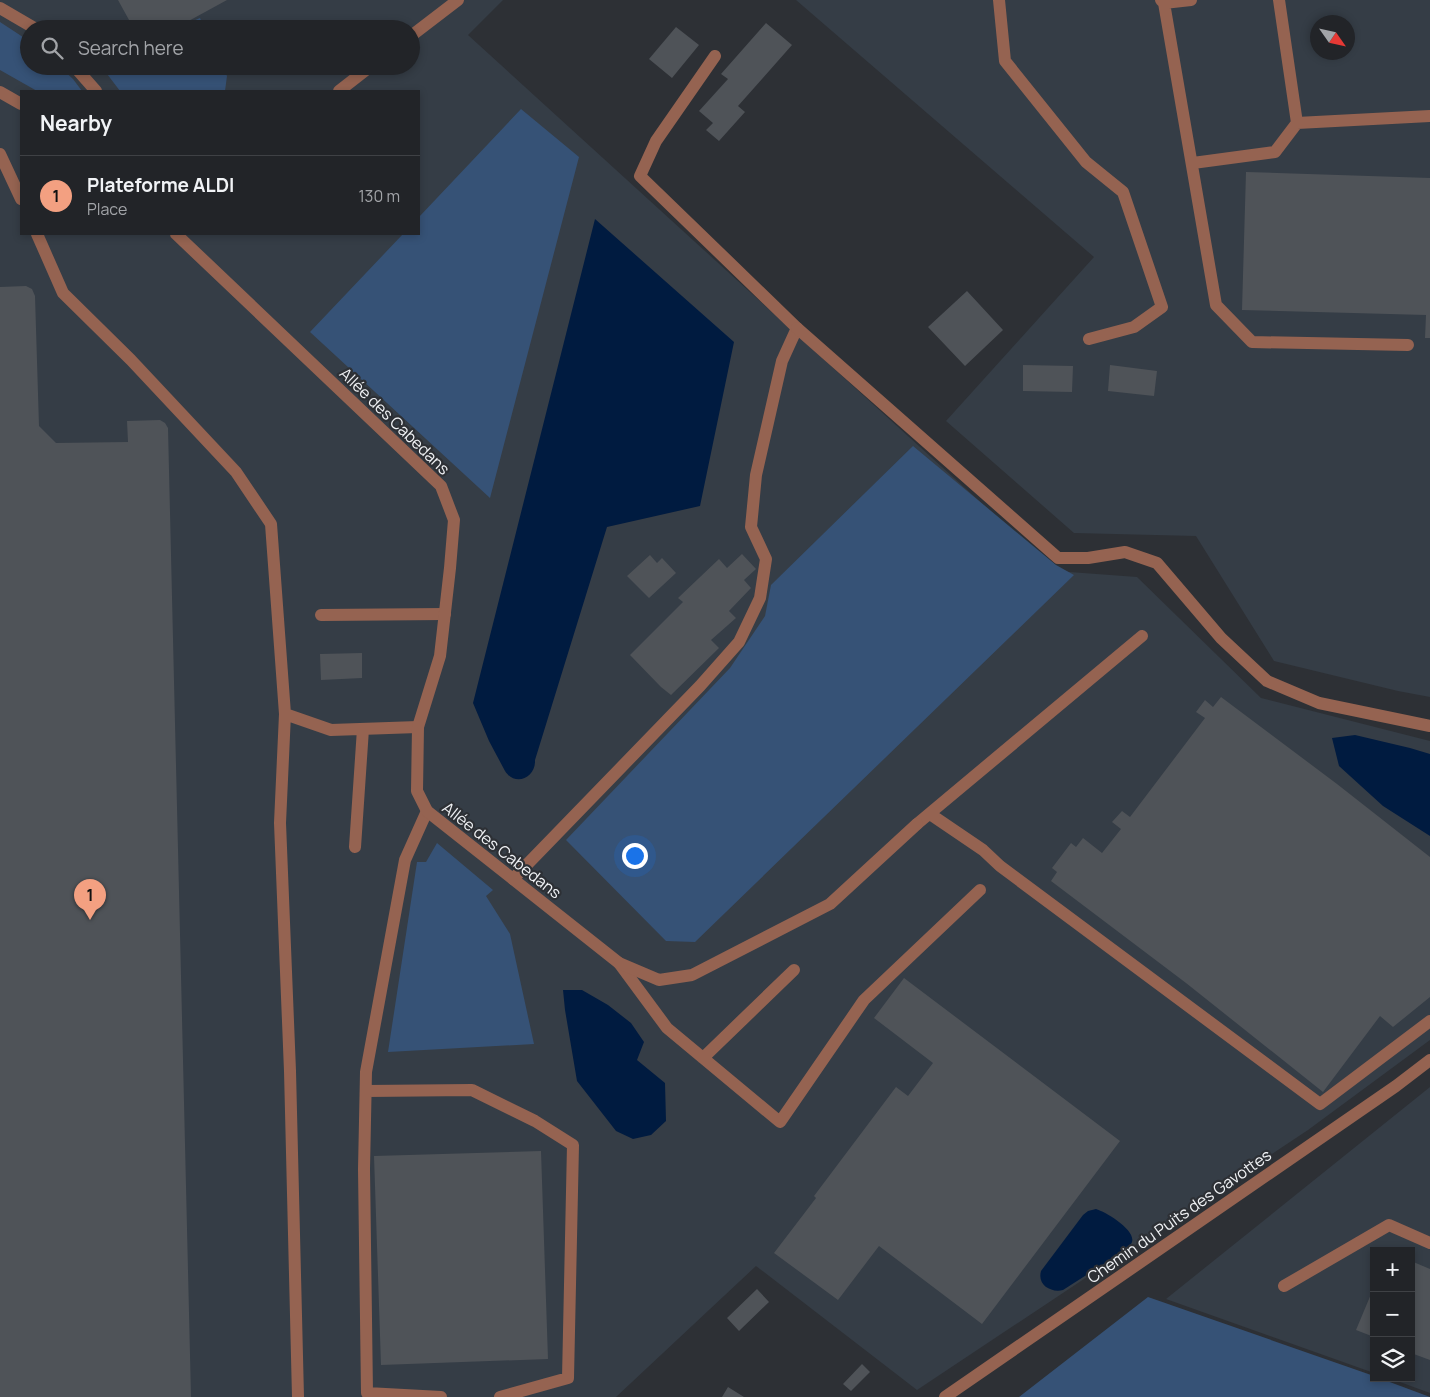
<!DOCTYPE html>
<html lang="en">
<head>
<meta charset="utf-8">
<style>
	body { margin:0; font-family:Manrope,sans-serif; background:#2a2c30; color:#f1f3f6 }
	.controls { position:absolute; right:15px; bottom:15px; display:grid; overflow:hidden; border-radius:0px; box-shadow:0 2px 8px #0003 }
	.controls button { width:45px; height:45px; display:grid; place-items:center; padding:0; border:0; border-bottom:1px solid #3f4145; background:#222428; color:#f1f3f6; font:25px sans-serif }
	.compass { position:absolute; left:1310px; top:15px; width:45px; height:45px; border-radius:50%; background:#222428; box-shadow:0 2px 8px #0003; rotate:124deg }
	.you { position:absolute; left:634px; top:855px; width:18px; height:18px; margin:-12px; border:4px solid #fff; border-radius:50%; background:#1a73e8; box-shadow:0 0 0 8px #1a73e833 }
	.badge { display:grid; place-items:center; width:32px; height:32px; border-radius:50%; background:#f3a081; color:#111; font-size:16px; font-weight:700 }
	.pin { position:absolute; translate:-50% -41px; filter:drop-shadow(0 1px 2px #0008) }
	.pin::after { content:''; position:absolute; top:26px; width:18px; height:15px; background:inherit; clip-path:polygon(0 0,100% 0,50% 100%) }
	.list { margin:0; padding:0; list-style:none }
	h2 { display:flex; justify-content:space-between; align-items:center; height:65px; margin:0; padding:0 20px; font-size:21px }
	h2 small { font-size:16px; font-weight:400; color:#a2a4a8 }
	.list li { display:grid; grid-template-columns:32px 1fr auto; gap:15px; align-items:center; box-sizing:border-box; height:80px; padding:0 20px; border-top:1px solid #3f4145 }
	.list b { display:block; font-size:19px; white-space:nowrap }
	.list p { margin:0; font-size:16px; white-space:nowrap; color:#a2a4a8 }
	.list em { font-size:16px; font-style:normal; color:#a2a4a8 }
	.icon { flex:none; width:28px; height:28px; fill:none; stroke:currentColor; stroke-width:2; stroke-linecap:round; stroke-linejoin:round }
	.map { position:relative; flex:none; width:1430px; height:1397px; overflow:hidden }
	.search { position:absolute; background:#222428; box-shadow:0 2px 8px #0003; left:20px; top:20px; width:400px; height:55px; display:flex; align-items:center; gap:12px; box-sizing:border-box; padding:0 18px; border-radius:28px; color:#a2a4a8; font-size:19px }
	.panel { position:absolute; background:#222428; box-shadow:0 2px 8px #0003; left:20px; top:90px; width:400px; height:145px; border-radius:0px }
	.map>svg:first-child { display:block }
	.built { fill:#353d46; fill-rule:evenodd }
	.green { fill:#365276 }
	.water { fill:#001b40 }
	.building { fill:#4f5358 }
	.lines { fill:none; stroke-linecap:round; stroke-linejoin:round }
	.lane { stroke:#956351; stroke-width:12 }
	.street { stroke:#956351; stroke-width:12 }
	.labels { text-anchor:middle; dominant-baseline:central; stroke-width:4.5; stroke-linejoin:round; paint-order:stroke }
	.street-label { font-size:16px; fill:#f0f2f5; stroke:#2d3035 }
</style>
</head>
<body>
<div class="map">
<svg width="1430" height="1397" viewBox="0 0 1430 1397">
	<rect width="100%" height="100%" fill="#2d3035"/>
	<path class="built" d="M0 0H503L468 35 1056 571 1137 577 1261 698 1430 741V1040L1308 1130 917 1390 756 1266 616 1397H0ZM29 29H411V66H29ZM21 91H419V234H21Z
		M796 0H1430V697L1398 691 1274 661 1196 536 1074 533 946 421 1094 257ZM1318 22H1348V52H1318Z
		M1430 1087V1393L1389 1378H1411V1251H1374V1373L1166 1299Z"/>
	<path class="green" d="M200 18 205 29H175Z
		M0 22 29 41V66H59L73 79 82 91H37L0 70Z
		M101 66H222L227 76 225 91H120Z
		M521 109 579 157 490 498 310 332 403 234H419V217Z
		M913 446 1056 565 1074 575 695 942 666 941 566 840 730 668 765 616 771 585Z
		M437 843 493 890 486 896 510 934 534 1044 388 1052 417 862H426Z
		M1148 1297 1374 1376V1378H1379L1430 1397H1019Z"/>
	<path class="water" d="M595 219 734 342 700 506 607 527 535 760C536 778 515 787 505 771L489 741 473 703Z
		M1355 735 1410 748 1430 754V836L1383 806 1339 766 1332 738Z
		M563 990H582L608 1005 631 1023 644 1042 637 1060 665 1083 666 1121 651 1135 633 1139 616 1131 577 1081 565 1010Z
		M1096 1209C1106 1212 1136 1230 1132 1242 1131 1245 1129 1247 1127 1249L1063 1290C1051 1293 1037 1285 1041 1271L1083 1215 1088 1211Z"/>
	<path class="building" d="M118 0H227L174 29H134Z
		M766 23 792 45 738 106 745 112 719 141 706 130 713 123 699 111 728 79 721 74Z
		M676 27 699 45 672 78 649 59Z
		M1246 172 1430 178V338H1425L1426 315 1242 310Z
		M26 286 32 289 35 296 39 426 56 443 128 442 127 421 160 420 165 423 168 428 191 1397H0V287Z
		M967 291 1003 330 965 366 928 327Z
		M1023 365 1073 366 1072 392 1023 391Z
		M1110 365 1157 371 1154 396 1108 391Z
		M742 554 756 569 744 580 751 588 729 611 736 618 711 640 719 648 671 695 661 687 630 655 683 602 678 598 719 559 727 568Z
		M650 555 657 563 662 558 676 573 649 598 627 576Z
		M362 653V678L321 680 320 654Z
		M1221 697 1337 784 1430 857V997L1393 1027 1380 1016 1323 1092 1186 983 1051 881 1057 872 1052 868 1071 843 1076 847 1083 838 1102 853 1121 829 1112 822 1122 811 1130 817 1205 718 1196 712 1205 700 1213 707Z
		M904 978 1120 1141 982 1324 879 1246 838 1300 774 1253 816 1198 814 1196 896 1087 908 1096 933 1063 874 1018Z
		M541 1151 548 1359 381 1365 374 1156Z
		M1411 1261 1430 1269V1360L1411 1353Z
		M1374 1287V1337L1356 1330Z
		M757 1289 769 1302 739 1331 727 1318Z
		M862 1364 870 1372 851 1391 843 1384Z
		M728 1387 744 1397H722Z"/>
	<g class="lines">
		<path class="lane" d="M999 0 1005 61 1086 162 1123 192 1162 307 1134 327 1089 339
			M1161 0 1164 3 1216 305 1252 342 1408 345
			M1279 0 1297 123 1430 116
			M1164 3 1191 0
			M0 8 36 29
			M411 36 458 0
			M74 66 96 91
			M339 91 371 66
			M0 154 21 199
			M1193 163 1275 152 1297 123
			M37 234 63 293 131 360 236 472 271 524 285 714 280 823 290 1071 298 1397
			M321 615 445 614
			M285 714 331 730 418 727
			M427 811 405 860 366 1072 364 1169 367 1393 441 1397
			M930 814 983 850 1000 866 1320 1104 1430 1021
			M917 824 1142 636
			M355 847 363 729
			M513 879 700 686 739 642 760 598 766 559 751 527 756 475 782 361 797 328 640 176 656 141 715 56
			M619 963 667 1028 780 1122 864 1000 980 890
			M703 1058 794 970
			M366 1091 472 1090 535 1121 573 1145 568 1378 500 1397
			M1284 1286 1389 1225 1430 1243"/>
		<path class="street" d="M0 92 21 104
			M176 234 441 486 454 520 450 568 440 656 418 727 417 791 427 811 619 963 659 980 692 975 830 904 917 824
			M797 328 1058 558H1088L1125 552 1157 563 1221 638 1267 681 1319 703 1430 726
			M945 1397 1396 1086 1430 1060"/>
	</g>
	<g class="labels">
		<g class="street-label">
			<text transform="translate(395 421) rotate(44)">Allée des Cabedans</text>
			<text transform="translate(502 850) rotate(38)">Allée des Cabedans</text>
			<text transform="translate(1179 1216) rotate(-35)">Chemin du Puits des Gavottes</text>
		</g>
	</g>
</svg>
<div class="controls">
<button>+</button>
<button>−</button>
<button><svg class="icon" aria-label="layers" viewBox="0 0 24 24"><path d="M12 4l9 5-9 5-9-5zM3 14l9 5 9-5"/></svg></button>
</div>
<svg class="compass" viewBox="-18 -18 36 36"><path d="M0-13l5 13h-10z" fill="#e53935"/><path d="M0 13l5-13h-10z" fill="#a2a4a8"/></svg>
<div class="you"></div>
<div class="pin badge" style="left:90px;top:920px">1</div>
<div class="search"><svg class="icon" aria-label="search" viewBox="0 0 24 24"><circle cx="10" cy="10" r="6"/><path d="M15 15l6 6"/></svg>Search here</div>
<section class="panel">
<h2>Nearby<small></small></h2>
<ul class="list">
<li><span class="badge">1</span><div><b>Plateforme ALDI</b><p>Place</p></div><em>130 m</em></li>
</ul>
</section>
</div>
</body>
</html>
